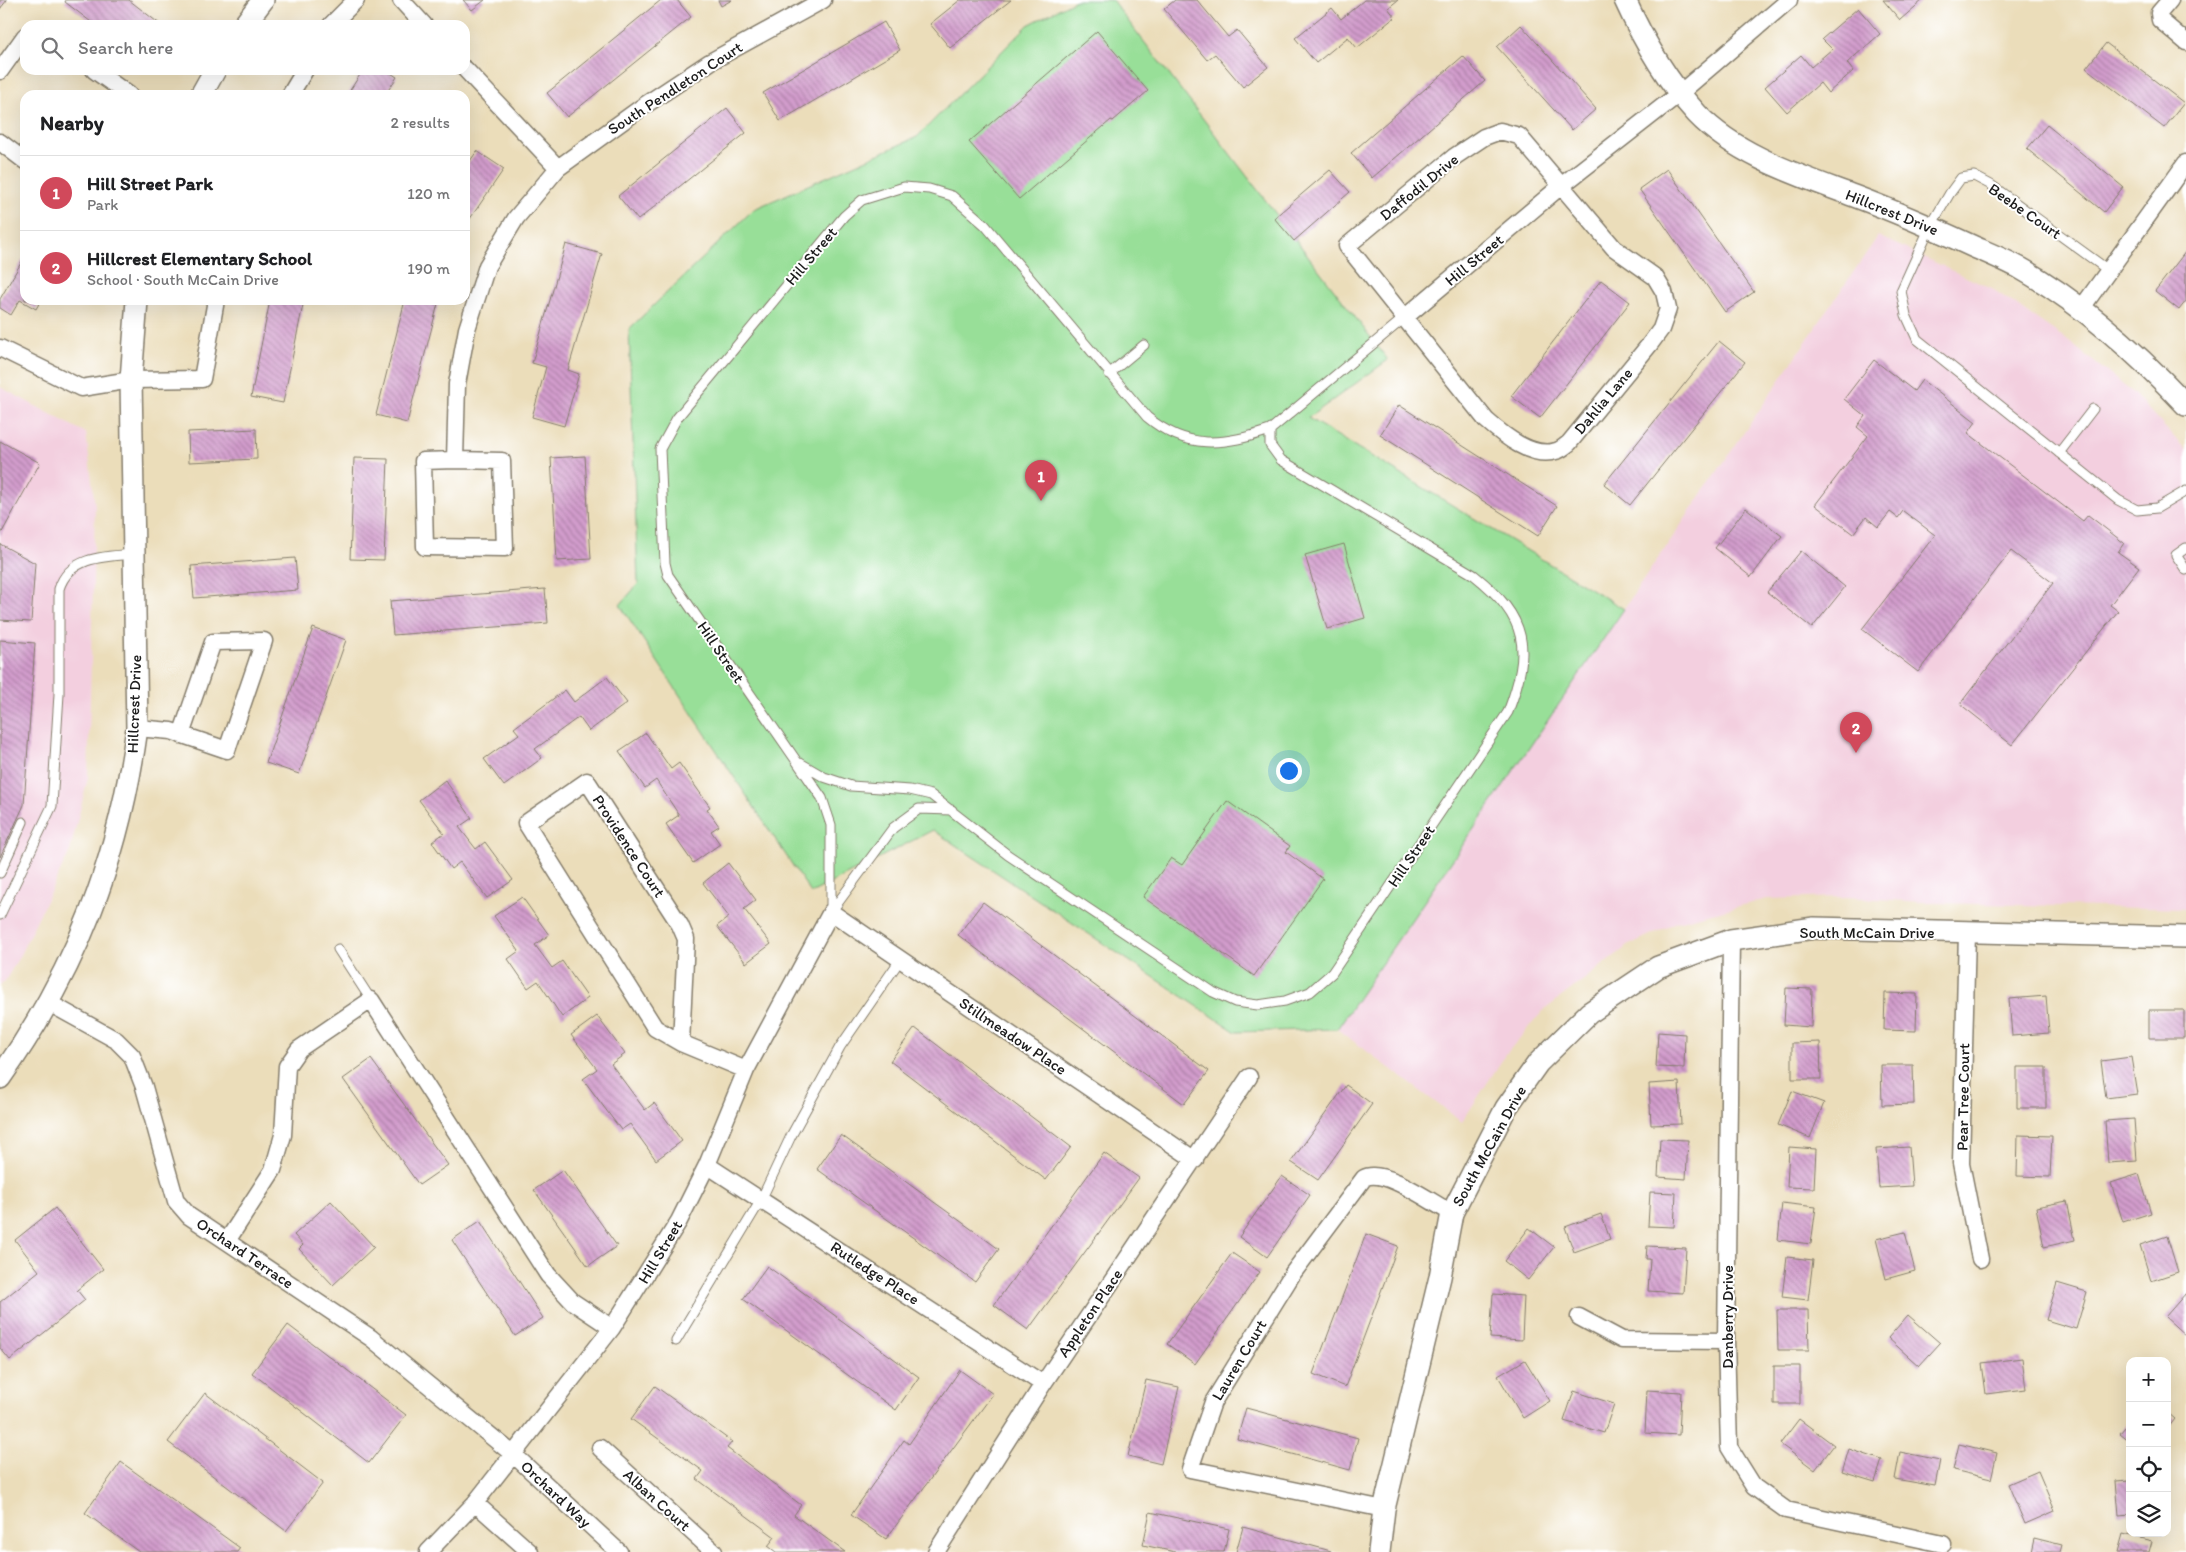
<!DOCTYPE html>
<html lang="en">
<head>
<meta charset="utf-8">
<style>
	body { margin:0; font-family:Itim,sans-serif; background:#f2f2f2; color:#202124 }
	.controls { position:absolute; right:15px; bottom:15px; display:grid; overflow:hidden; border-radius:10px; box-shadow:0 5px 20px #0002 }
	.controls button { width:45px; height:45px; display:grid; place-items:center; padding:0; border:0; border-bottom:1px solid #e0e0e0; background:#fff; color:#202124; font:25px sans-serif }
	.you { position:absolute; left:1288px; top:770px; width:18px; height:18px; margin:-12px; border:4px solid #fff; border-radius:50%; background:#1a73e8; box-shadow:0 0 0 8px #1a73e833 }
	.badge { display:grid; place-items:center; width:32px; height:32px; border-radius:50%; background:#d1495b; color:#fff; font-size:16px; font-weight:700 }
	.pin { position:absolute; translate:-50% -41px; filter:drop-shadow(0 1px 2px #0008) }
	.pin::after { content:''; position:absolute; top:26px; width:18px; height:15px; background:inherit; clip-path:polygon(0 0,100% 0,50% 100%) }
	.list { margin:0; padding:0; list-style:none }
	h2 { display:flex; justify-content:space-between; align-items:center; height:65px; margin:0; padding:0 20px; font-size:21px }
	h2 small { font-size:16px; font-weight:400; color:#757577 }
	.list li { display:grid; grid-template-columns:32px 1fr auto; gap:15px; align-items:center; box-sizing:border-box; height:75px; padding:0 20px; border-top:1px solid #e0e0e0 }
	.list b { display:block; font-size:19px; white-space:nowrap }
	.list p { margin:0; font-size:16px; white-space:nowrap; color:#757577 }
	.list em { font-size:16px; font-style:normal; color:#757577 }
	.icon { flex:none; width:28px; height:28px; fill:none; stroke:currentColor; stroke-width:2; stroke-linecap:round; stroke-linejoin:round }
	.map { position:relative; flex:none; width:2186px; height:1552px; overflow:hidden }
	.search { position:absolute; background:#fff; box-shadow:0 5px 20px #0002; left:20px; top:20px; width:450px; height:55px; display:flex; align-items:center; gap:12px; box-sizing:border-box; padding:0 18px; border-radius:15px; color:#757577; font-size:19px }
	.panel { position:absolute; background:#fff; box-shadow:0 5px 20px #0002; left:20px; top:90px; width:450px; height:215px; border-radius:15px }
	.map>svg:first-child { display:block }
	.built { fill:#f3cfdf }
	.green { fill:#98df98; stroke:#5a7e5a }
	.building { fill:url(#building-back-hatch) }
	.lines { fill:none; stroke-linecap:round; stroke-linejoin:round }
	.service-casing { stroke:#847c6b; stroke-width:11 }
	.minor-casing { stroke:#847c6b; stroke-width:19 }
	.tertiary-casing { stroke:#847c6b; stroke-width:24 }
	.service { stroke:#fff; stroke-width:9 }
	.minor { stroke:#fff; stroke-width:16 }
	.tertiary { stroke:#fff; stroke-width:21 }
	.labels { text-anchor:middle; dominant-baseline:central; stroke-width:4; stroke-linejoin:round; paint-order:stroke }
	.street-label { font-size:16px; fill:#1c1c1c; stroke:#fff }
</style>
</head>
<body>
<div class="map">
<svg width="2186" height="1552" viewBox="0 0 2186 1552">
	<defs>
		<pattern id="building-back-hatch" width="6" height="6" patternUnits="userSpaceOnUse" patternTransform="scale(1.25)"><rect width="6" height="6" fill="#d29ccc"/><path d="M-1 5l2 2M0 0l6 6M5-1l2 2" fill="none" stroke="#aa7ea5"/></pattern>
	</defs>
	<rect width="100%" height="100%" fill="#fff"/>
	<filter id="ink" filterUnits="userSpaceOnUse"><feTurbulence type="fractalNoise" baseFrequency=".02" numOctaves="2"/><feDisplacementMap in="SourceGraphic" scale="10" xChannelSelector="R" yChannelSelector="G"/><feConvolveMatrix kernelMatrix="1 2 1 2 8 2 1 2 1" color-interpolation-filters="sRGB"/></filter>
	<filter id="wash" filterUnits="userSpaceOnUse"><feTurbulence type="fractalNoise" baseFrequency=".0096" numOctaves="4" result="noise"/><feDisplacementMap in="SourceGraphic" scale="20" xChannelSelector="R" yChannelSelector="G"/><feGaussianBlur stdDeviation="1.12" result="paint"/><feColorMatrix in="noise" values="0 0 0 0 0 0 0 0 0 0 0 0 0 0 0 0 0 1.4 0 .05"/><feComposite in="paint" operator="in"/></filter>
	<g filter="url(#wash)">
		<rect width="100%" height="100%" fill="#ebddba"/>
		<path class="built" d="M1878 236 1994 290 2063 337 2133 393 2186 450V909L1939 903 1846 897 1767 899 1677 922 1629 945 1543 1011 1506 1054 1462 1122 1337 1029Z
			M0 387 86 433 95 506 88 778 70 851 19 957 5 981 0 985Z"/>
		<path class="green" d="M1076 0H1112L1388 360 1308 418 1624 609 1337 1029 1236 1032 933 830 811 893 620 605 638 584 629 329 754 209 917 137 1028 25Z"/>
		<g id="blocks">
			<path class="building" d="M0 0H7L0 9Z
				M66 0H129L161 25H95L65 2Z
				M463 0H485L472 10Z
				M661 0H677L691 17 567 117 547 93Z
				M718 0H732L721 6Z
				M960 0H1011L950 48 930 24Z
				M1175 0H1197L1228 37 1237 30 1268 67 1243 87 1215 54 1207 60 1164 9Z
				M1364 0H1398L1388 8 1395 17 1357 48 1348 37 1316 63 1295 38 1332 8 1341 19Z
				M1883 0H1923L1900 20Z
				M1858 8 1880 34 1847 63 1853 71 1828 93 1820 83 1787 112 1765 87 1801 55 1811 67 1832 49 1822 39Z
				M884 22 900 50 780 121 763 93Z
				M1521 25 1596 109 1572 130 1497 47Z
				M1097 31 1148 91 1113 121 1111 120 1019 199 969 142Z
				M2106 43 2184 103 2164 128 2086 68Z
				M1463 56 1485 81 1372 178 1351 153Z
				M363 70H386L397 77 385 95H347Z
				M727 108 746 133 638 220 618 196Z
				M2047 125 2123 187 2104 212 2027 149Z
				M477 151 504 169 465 226V168Z
				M1667 169 1754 292 1725 312 1639 189Z
				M1330 170 1350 192 1294 241 1274 218Z
				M566 244 602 254 568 370 579 374 564 426 532 417 546 367 532 363Z
				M2186 251V301L2179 310 2155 291Z
				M25 256V300H41L36 309 20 300 11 315 0 308V299Z
				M1601 280 1630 302 1540 418 1511 396Z
				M270 300H304L283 403 251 397Z
				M405 300H439L407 423 376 415Z
				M1719 341 1745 362 1630 505 1604 484Z
				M1874 360 1914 391 1922 380 1976 422 1968 433 2083 521 2088 515 2124 543 2118 552 2139 567 2110 605 2118 611 2012 745 1960 704 2053 583 2011 551 1918 672 1862 629 1935 535 1903 511 1898 518 1890 512 1878 527 1866 517 1853 534 1815 505 1868 436 1857 427 1865 416 1844 399Z
				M1399 405 1557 506 1538 536 1380 435Z
				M256 429 257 459 189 462 188 432Z
				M0 441 40 463 0 536Z
				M585 456 591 559 557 561 551 458Z
				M354 458 388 459 384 560 350 559Z
				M1746 508 1782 536 1751 577 1715 548Z
				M0 544 35 563 31 622 0 620Z
				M1344 544 1365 618 1327 629 1305 555Z
				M1801 551 1845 587 1812 628 1767 592Z
				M295 558 298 590 194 598 191 566Z
				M545 589 548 623 393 635 390 601Z
				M313 628 346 640 299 774 266 763Z
				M0 640 35 643 24 805 0 857Z
				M607 677 627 703 589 731 579 717 535 749 542 758 504 786 484 759 519 734 514 728 565 690 574 702Z
				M646 733 671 769 679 763 710 807 707 809 719 826 711 831 720 844 693 863 666 824 679 815 656 780 645 788 619 751Z
				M445 780 472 818 459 827 476 849 485 842 513 880 487 898 460 862 451 869 432 842 444 833 419 800Z
				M1227 801 1290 846 1286 852 1323 879 1254 976 1143 897 1171 858 1182 865Z
				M728 863 756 900 744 909 771 944 746 963 717 926 729 917 703 883Z
				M522 897 549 935 535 945 552 968 562 961 588 998 562 1017 538 981 528 988 508 959 519 951 494 916Z
				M983 902 1209 1071 1184 1104 958 935Z
				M1786 988 1812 989 1811 1027 1784 1025Z
				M1885 993 1917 994 1916 1031 1884 1030Z
				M2046 996 2049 1033 2012 1036 2009 999Z
				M2149 1010H2184V1038H2149Z
				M597 1016 625 1054 611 1064 645 1110 654 1103 682 1141 656 1160 630 1124 621 1130 583 1079 597 1069 571 1035Z
				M915 1028 1071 1147 1046 1180 890 1061Z
				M1658 1032 1685 1034 1684 1068 1656 1067Z
				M1820 1042 1821 1079H1792V1043Z
				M2131 1057 2137 1094 2106 1098 2101 1061Z
				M371 1059 448 1165 419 1185 343 1079Z
				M1881 1065H1913L1914 1104 1882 1105Z
				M2017 1067H2046V1108H2017Z
				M1679 1082 1681 1124 1651 1125 1649 1084Z
				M1346 1085 1372 1104 1318 1180 1291 1162Z
				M1792 1091 1824 1103 1810 1138 1778 1125Z
				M2134 1119 2137 1161 2108 1163 2105 1121Z
				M841 1135 999 1249 975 1282 817 1169Z
				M2018 1135 2052 1136 2050 1177 2017 1176Z
				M1660 1139 1688 1140 1686 1179 1658 1177Z
				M1789 1147 1816 1149 1814 1188 1787 1187Z
				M1909 1147 1912 1186 1879 1188 1876 1149Z
				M1104 1153 1139 1178 1028 1330 994 1305Z
				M563 1170 617 1246 588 1266 534 1190Z
				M2139 1174 2151 1213 2123 1222 2111 1183Z
				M1282 1176 1310 1195 1267 1257 1239 1237Z
				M1650 1192 1676 1193 1674 1227 1648 1226Z
				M331 1201 374 1247 333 1285 299 1249 303 1245 294 1235Z
				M2067 1201 2075 1240 2044 1247 2036 1207Z
				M1782 1203 1816 1207 1811 1244 1778 1240Z
				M55 1208 103 1269 77 1290 85 1300 10 1360 0 1348V1302L39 1271 15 1240Z
				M1601 1214 1610 1239 1574 1252 1565 1227Z
				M480 1221 543 1318 515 1336 452 1240Z
				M1529 1228 1554 1247 1528 1280 1504 1261Z
				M1905 1232 1915 1271 1886 1279 1876 1239Z
				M1366 1234 1398 1246 1345 1387 1313 1374Z
				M2167 1236 2178 1272 2151 1281 2140 1245Z
				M1647 1246 1686 1248 1683 1293 1648 1291 1650 1259H1646Z
				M1232 1253 1260 1272 1195 1364 1167 1344Z
				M1787 1257 1813 1260 1808 1300 1782 1297Z
				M767 1266 919 1377 896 1410 743 1299Z
				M2057 1283 2087 1292 2076 1329 2046 1320Z
				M2186 1293V1336L2165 1317Z
				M1493 1294 1524 1296 1522 1340 1490 1338Z
				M1777 1310H1808L1809 1350H1778Z
				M1908 1315 1940 1343 1919 1366 1888 1338Z
				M288 1325 406 1415 369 1463 252 1373Z
				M2022 1358 2026 1389 1986 1394 1982 1363Z
				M1525 1360 1550 1401 1523 1418 1498 1376Z
				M1774 1366H1800V1404H1774Z
				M960 1370 993 1394 886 1539 851 1515 904 1440 909 1444Z
				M1146 1380 1179 1387 1161 1464 1128 1456Z
				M655 1386 732 1442 727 1448 801 1505 794 1515 845 1552H776L768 1546 775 1537 697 1479 703 1471 631 1419Z
				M1647 1390 1681 1392 1679 1435 1645 1433Z
				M1574 1391 1614 1404 1604 1433 1564 1421Z
				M205 1393 323 1483 286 1531 168 1442Z
				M1246 1408 1358 1438 1350 1470 1237 1439Z
				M2167 1413 2174 1419 2167 1428Z
				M1799 1419 1834 1445 1815 1470 1780 1444Z
				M2130 1421V1441L2120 1433Z
				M1959 1444 1997 1453 1991 1479 1953 1470Z
				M1849 1449 1882 1460 1875 1482 1842 1472Z
				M1900 1452 1940 1460 1935 1486 1895 1479Z
				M121 1462 240 1548 237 1552H139L85 1513Z
				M2038 1471 2055 1511 2025 1524 2008 1484Z
				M2130 1480V1514L2119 1515 2116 1481Z
				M1150 1512 1229 1529 1224 1552H1175L1143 1545Z
				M1243 1527 1331 1551V1552H1236Z
				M2123 1534 2152 1541 2149 1552H2118Z
				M2034 1538 2062 1545 2060 1552H2031Z"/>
		</g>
	</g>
	<g filter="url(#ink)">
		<use href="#blocks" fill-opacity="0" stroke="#847c6b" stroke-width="1"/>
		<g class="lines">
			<defs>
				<path id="service" d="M2108 270 1991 185 1974 176 1961 178 1950 193 1930 227 1901 291 1906 315 1917 339 2118 500 2137 510 2157 508 2186 491
					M1109 374 1144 345
					M2059 453 2093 409
					M2186 548 2176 555 2186 570
					M800 763 824 777 851 786 910 790 931 795 1008 855 1213 992 1235 1002 1258 1005 1285 1001 1310 992 1332 973 1508 712C1532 649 1528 618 1474 575L1281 460 1270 445V430
					M0 873 23 822
					M831 912V825L822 798 668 575 665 563 660 449 677 418 844 216 862 200 904 187 929 189 952 196 985 225 1147 417C1187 450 1223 446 1270 430L1403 319
					M831 912 893 828 919 809 952 810
					M0 915 52 806 59 694V589C69 556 106 556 135 554
					M338 949 371 1000
					M676 1341 761 1200 791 1136 840 1047 900 960"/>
				<path id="minor" d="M401 0 424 25
					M2170 0 2159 13 2160 20 2186 42
					M331 25 356 0
					M465 69 558 168
					M94 70 129 95
					M0 71 25 36
					M290 95 305 70
					M1500 131 1519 136 1614 248 1655 277 1664 292 1668 309 1661 329 1650 344 1569 443C1565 446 1561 450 1556 451 1532 459 1503 435 1486 420L1347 246 1454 157 1484 137Z
					M0 142 25 161
					M2081 309 2186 163
					M1403 319 1561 186 1680 93 1789 0
					M0 348 81 388 131 380 202 379 216 300
					M455 460 502 461 505 548 425 547 423 461 455 460 457 384 467 329 487 266 516 218 558 168 645 105 710 62 823 0
					M137 728 171 731 227 750 264 641 213 642 181 735
					M1967 933 1961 1163 1980 1259
					M1731 940 1726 1341 1729 1447 1754 1487 1786 1510 1943 1544
					M49 1003 116 1040 132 1056 144 1087 176 1201 189 1216 371 1338 514 1455 619 1552
					M681 1043 655 1028 526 823 587 781 680 925 686 939 681 1043 746 1070
					M707 1165 1043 1384
					M227 1241 273 1170 283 1135 287 1066 299 1049 371 1000 548 1275 573 1302 612 1328
					M1579 1317 1622 1340 1726 1341
					M600 1448 714 1552
					M475 1503 530 1552
					M1384 1509 1190 1469 1213 1402 1293 1273 1364 1178C1384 1167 1432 1203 1452 1213
					M428 1552 475 1503 612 1328 679 1221 707 1165 746 1070 831 912 1195 1160
					M936 1552 1043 1384 1249 1077"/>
				<path id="tertiary" d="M1625 0C1644 42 1666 80 1697 114 1737 156 1801 176 1854 196 1894 211 1933 228 1972 246 1988 253 2005 260 2020 268 2080 302 2139 355 2186 405
					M244 25 263 0
					M201 95 215 70
					M0 1078C77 969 119 860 137 728L131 380 137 300
					M1379 1552 1384 1509 1440 1277 1452 1213 1506 1108 1538 1063 1589 1013 1658 967 1731 940 1814 928 2186 937"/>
			</defs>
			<use href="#service" class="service-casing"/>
			<use href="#minor" class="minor-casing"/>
			<use href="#tertiary" class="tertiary-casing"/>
			<use href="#service" class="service"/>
			<use href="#minor" class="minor"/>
			<use href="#tertiary" class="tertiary"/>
		</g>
	</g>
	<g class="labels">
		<g class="street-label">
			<text transform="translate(675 88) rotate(-33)">South Pendleton Court</text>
			<text transform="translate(1419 187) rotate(-39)">Daffodil Drive</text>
			<text transform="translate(2025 211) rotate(35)">Beebe Court</text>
			<text transform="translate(1892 212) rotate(22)">Hillcrest Drive</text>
			<text transform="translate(811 256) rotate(-50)">Hill Street</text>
			<text transform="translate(1474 260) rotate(-40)">Hill Street</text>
			<text transform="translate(1603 401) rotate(-50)">Dahlia Lane</text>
			<text transform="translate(721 652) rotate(56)">Hill Street</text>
			<text transform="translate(134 704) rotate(-88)">Hillcrest Drive</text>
			<text transform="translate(629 846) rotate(57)">Providence Court</text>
			<text transform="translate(1411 856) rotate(-56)">Hill Street</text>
			<text x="1867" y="932">South McCain Drive</text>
			<text transform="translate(1013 1036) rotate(34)">Stillmeadow Place</text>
			<text transform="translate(1963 1097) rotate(-89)">Pear Tree Court</text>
			<text transform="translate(1489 1146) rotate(-61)">South McCain Drive</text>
			<text transform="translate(660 1252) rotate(-59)">Hill Street</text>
			<text transform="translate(245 1253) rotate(34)">Orchard Terrace</text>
			<text transform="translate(875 1273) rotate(33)">Rutledge Place</text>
			<text transform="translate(1090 1313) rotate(-56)">Appleton Place</text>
			<text transform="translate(1727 1317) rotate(-90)">Danberry Drive</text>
			<text transform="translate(1239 1360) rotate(-59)">Lauren Court</text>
			<text transform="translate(556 1494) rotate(43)">Orchard Way</text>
			<text transform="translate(657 1500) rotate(42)">Alban Court</text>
		</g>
	</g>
</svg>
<div class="controls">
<button>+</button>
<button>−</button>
<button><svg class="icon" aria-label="locate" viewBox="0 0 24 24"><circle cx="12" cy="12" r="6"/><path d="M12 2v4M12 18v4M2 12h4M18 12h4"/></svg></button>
<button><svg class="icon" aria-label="layers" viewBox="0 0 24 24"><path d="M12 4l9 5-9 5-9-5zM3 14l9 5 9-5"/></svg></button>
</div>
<div class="you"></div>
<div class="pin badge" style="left:1041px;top:501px">1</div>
<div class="pin badge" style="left:1856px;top:753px">2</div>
<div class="search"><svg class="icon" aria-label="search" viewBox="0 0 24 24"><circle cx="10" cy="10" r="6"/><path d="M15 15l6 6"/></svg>Search here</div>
<section class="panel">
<h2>Nearby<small>2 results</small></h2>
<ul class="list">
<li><span class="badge">1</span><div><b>Hill Street Park</b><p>Park</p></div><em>120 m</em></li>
<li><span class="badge">2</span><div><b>Hillcrest Elementary School</b><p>School · South McCain Drive</p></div><em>190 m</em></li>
</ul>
</section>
</div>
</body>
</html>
